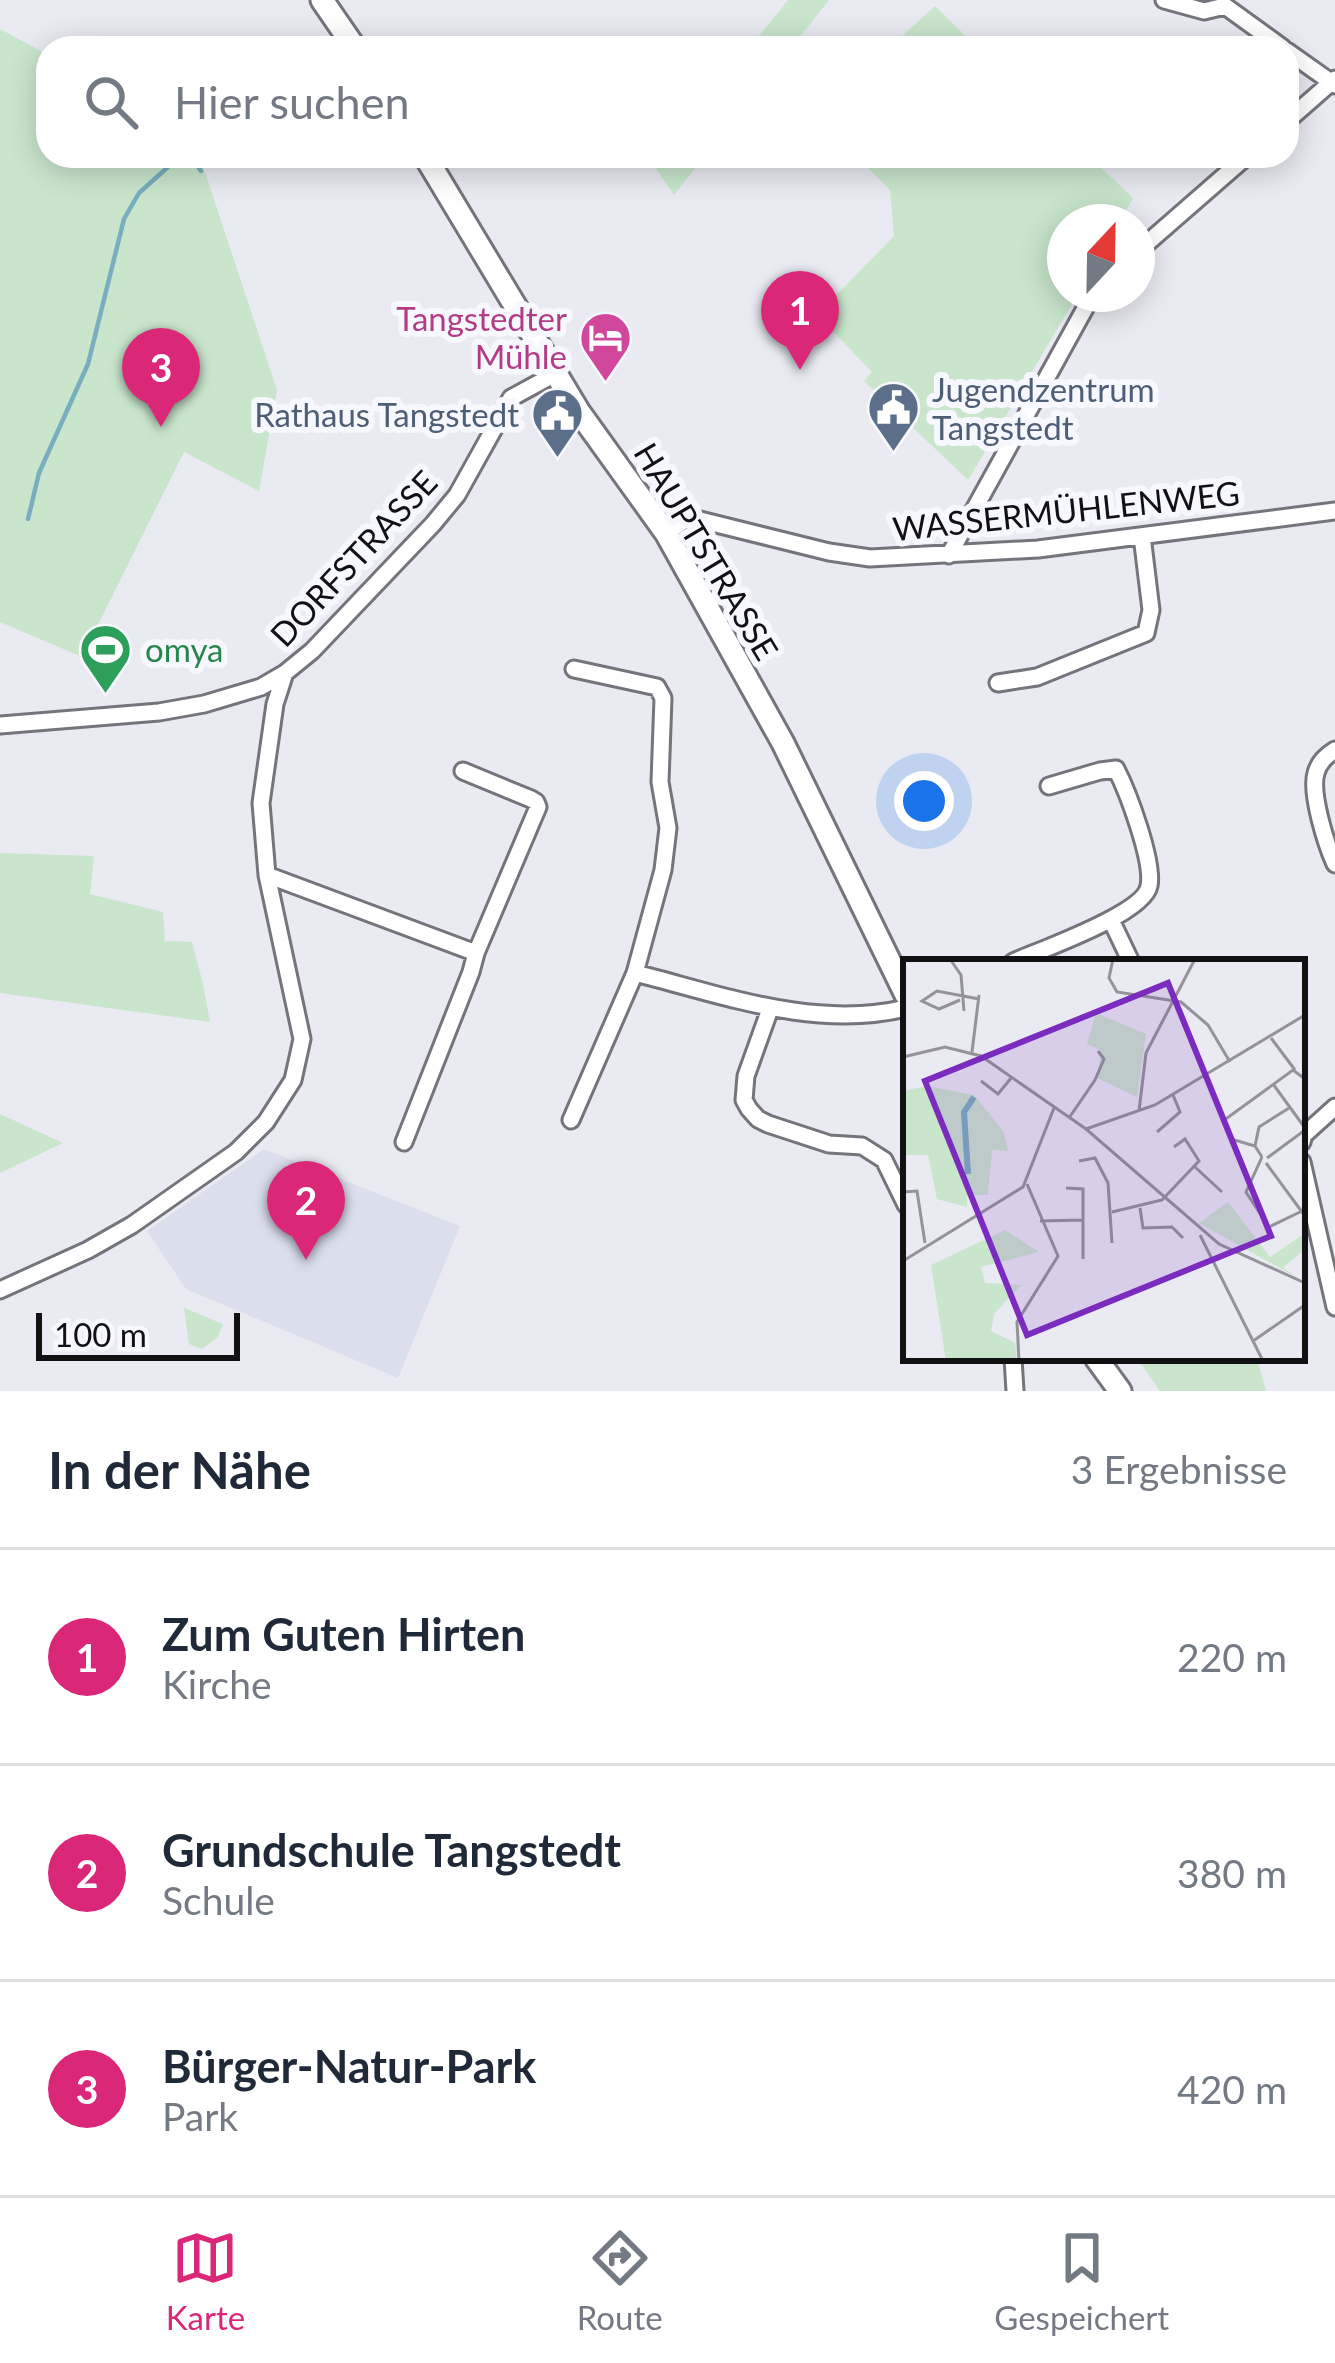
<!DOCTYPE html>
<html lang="de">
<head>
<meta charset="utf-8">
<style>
	body { margin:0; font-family:Lato,sans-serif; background:#f2f2f3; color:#1f2937 }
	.compass { position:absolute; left:1047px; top:204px; width:108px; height:108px; border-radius:50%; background:#fff; box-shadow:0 6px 30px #0003; rotate:22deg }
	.scale { position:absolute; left:36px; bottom:30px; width:204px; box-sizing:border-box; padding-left:12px; border:6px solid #111114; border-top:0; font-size:33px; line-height:42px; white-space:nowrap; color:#111114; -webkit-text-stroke:9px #f6f8fe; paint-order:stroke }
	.you { position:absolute; left:924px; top:801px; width:42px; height:42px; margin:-30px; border:9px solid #fff; border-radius:50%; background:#1a73e8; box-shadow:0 0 0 18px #1a73e833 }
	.badge { display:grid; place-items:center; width:78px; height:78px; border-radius:50%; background:#db2777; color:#fff; font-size:39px; font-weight:700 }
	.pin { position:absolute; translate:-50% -99px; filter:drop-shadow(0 3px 6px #0008) }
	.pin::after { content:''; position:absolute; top:63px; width:42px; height:36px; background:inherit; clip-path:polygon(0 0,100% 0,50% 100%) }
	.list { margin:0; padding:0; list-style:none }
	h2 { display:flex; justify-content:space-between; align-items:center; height:156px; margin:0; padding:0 48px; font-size:51px }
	h2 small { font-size:39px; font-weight:400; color:#747a83 }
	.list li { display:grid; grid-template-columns:78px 1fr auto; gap:36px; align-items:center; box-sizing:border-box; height:216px; padding:0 48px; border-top:3px solid #e0e1e3 }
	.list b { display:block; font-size:45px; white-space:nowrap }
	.list p { margin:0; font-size:39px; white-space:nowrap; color:#747a83 }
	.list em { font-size:39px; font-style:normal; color:#747a83 }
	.icon { flex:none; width:66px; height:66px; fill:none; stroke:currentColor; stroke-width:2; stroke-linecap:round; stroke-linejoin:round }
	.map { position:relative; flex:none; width:1335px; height:1391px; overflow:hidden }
	.search { position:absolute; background:#fff; box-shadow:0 6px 30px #0003; left:36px; right:36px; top:36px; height:132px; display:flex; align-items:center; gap:30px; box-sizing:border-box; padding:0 42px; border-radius:36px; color:#747a83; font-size:45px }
	.sheet { height:804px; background:#fff }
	nav { display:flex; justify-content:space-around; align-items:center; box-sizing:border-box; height:168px; border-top:3px solid #e0e1e3; background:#fff; font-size:33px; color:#747a83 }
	nav a { display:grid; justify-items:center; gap:6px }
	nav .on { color:#db2777 }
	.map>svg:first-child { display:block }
	.built { fill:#dbdeed }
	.green { fill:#c9e6cc }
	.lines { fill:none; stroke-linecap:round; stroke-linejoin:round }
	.stream { stroke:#79aebf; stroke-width:4.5 }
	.street-casing { stroke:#74757c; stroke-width:21 }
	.secondary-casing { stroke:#74757c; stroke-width:27 }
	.street { stroke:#fff; stroke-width:15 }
	.secondary { stroke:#fff; stroke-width:21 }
	.labels { text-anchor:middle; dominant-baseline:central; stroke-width:12; stroke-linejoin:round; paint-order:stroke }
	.hotel-label { font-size:33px; fill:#b23c85; stroke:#f6f8fe; text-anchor:end }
	.service-label { font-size:33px; fill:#4e5e75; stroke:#f6f8fe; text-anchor:start }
	.street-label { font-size:33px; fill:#111114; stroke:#f6f8fe }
	.leisure-label { font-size:33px; fill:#27864d; stroke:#f6f8fe; text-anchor:start }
	.inset-river { fill:none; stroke:#79aebf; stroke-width:6 }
	.inset-road { fill:none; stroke:#939399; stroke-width:3 }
	.view { fill:#7b2cbf; fill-opacity:0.15; stroke:#7b2cbf; stroke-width:6 }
	.inset-edge { fill:none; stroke:#111114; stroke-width:6 }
</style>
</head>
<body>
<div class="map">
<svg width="1335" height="1391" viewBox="0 0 1335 1391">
	<rect width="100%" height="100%" fill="#e9eaf2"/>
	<path class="built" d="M264 1149 460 1226 398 1378 186 1289 147 1231Z"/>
	<path class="green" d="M788 0H829L791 48H749Z
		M935 6 978 48H889Z
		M0 29 48 55V156H195L201 160 277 390 259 491 184 452 82 657 0 622Z
		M664 156H705L674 195 655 167Z
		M856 156H1089L1133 198 1119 222H1065V294H1078L968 480 864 381 872 372 817 315 894 236 890 190Z
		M0 853 94 856 90 894 163 912 165 941 192 942 203 984 210 1022 0 993Z
		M0 1114 63 1143 0 1173Z
		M184 1308 223 1324 217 1338 202 1349 189 1344Z
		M1137 1358H1257L1266 1391H1160Z"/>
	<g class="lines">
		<path class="stream" d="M179 156 194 161 201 171
			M28 519 39 473 88 364 124 219 139 193 168 167 175 156"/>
		<defs>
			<path id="street" d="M1164 0 1204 11 1225 6 1283 48
				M1287 51 1335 85
				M1287 121 1335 79
				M1137 252 1247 156
				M666 533 685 520 696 519 829 552 870 558 1038 549 1335 511
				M949 555 1093 294
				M998 683 1037 677 1146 633 1151 610 1142 536
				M0 725 159 712 204 704 261 687 285 673 312 651 433 524 457 495 511 398 555 374
				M1335 750C1326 756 1319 762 1316 773 1310 793 1326 844 1335 864
				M267 875 476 953
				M1111 920 1131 962
				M1013 962C1040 950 1144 914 1149 886 1154 862 1128 792 1116 769L1100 771 1049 786
				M635 973C723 995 815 1030 906 1008
				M770 1009 746 1076 744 1100 749 1109 758 1119 768 1124 829 1144 862 1146 884 1160 906 1205
				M571 1120 635 973 663 870 668 828 660 782 663 698 657 687 574 669
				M404 1142 471 972 476 953 538 807 536 802 531 799 463 771
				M1302 1142 1304 1135 1335 1107
				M1302 1162 1335 1307
				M0 1290 88 1250 132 1225 236 1152 266 1122 293 1080 302 1039 267 875 261 803 275 704 285 673
				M1013 1358 1015 1391"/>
			<path id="secondary" d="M322 0 355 48
				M425 156 579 412 666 533 783 743 906 995
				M1096 1358 1120 1391"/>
		</defs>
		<use href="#street" class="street-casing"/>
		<use href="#secondary" class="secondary-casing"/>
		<use href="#street" class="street"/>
		<use href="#secondary" class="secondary"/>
	</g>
	<defs>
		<symbol id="hotel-pin" viewBox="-11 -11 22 30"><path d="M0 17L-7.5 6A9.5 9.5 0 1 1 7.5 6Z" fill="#d1479c" stroke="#f6f8fe"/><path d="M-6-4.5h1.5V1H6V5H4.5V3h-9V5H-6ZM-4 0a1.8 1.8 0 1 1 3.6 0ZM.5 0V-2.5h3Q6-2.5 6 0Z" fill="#fff"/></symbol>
		<symbol id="civic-pin" viewBox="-11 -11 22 30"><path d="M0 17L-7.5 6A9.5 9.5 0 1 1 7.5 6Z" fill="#5c6f8a" stroke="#f6f8fe"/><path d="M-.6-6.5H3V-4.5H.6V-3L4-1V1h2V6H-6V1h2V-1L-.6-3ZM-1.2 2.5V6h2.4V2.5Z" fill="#fff"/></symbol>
		<symbol id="stadium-pin" viewBox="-11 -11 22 30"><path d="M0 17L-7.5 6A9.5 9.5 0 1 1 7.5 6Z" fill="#2e9e5b" stroke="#f6f8fe"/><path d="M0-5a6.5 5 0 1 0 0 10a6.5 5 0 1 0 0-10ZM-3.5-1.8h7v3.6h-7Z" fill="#fff"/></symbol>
	</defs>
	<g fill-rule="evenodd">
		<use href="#hotel-pin" x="576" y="308" width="59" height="81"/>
		<use href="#civic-pin" x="864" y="378" width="59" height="81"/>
		<use href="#civic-pin" x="528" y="384" width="59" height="81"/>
		<use href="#stadium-pin" x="76" y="620" width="59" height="81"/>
	</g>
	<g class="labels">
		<g class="hotel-label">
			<text x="567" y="318">Tangstedter<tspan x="567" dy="38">Mühle</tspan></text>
		</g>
		<g class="service-label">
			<text x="932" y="389">Jugendzentrum<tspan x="932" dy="38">Tangstedt</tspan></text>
			<text x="519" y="414" text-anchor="end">Rathaus Tangstedt</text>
		</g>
		<g class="street-label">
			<text transform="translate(1066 510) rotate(-6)">WASSERMÜHLENWEG</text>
			<text transform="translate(707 551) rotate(59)">HAUPTSTRASSE</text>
			<text transform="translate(353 558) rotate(-47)">DORFSTRASSE</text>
		</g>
		<g class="leisure-label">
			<text x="145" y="649">omya</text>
		</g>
	</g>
	<g transform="translate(903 959)">
		<rect width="402" height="402" fill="#e9eaf2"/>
		<path d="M193 54 243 75 234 138 194 119 198 91 184 85ZM23 127 71 136 101 173 105 192 89 191 85 236H64V248L34 240 25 196H0V132ZM325 243 367 298 402 274V290L380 309 402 323 296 264ZM102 271 136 293 78 308 82 324 118 326 91 355 88 372 112 384 114 402H43L28 306Z" fill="#c9e6cc"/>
		<path class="inset-river" d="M65 215 61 153 71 138"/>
		<path class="inset-road" d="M47 0 58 16 61 52M210 0 206 19 214 33 278 43 305 66 327 103M57 41 36 50 19 42 34 32 76 40M368 79 392 111M69 93 76 36M0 98 42 88 78 97 183 170 316 285 402 324M78 122 95 135 109 118M370 125 402 169M236 152 243 94 292 0M166 159 192 121 201 100 195 92M183 170 252 146 402 56M254 173 277 153 270 136M352 187 356 168 386 149M359 198 352 187 328 180 320 162 390 111 402 120M359 198 343 233 366 268 399 252M364 199 402 171M176 202 192 199 205 224 209 284M363 204 402 257M292 208 319 233M163 229 180 230V300M0 233 14 232 22 284M237 249 240 269 269 268 280 279M209 253 259 241 296 202 282 180 271 188M137 262 179 261M297 276 360 402M0 302 120 228 151 149M350 382 402 346M116 402 114 363 155 297 124 225"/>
		<path class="view" d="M265 24 368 277 124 376 22 122Z"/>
		<rect width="402" height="402" class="inset-edge"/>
	</g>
</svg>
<svg class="compass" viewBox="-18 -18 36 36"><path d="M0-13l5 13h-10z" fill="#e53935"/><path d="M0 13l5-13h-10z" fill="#747a83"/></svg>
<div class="scale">100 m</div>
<div class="you"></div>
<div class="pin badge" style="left:800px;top:370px">1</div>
<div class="pin badge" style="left:306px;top:1260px">2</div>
<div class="pin badge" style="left:161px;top:427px">3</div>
<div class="search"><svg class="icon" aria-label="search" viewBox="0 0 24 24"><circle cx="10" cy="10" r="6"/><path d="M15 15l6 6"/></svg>Hier suchen</div>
</div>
<section class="sheet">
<h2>In der Nähe<small>3 Ergebnisse</small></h2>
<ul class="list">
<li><span class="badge">1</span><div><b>Zum Guten Hirten</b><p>Kirche</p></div><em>220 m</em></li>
<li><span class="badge">2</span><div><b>Grundschule Tangstedt</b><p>Schule</p></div><em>380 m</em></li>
<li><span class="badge">3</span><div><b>Bürger-Natur-Park</b><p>Park</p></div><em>420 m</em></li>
</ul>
</section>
<nav>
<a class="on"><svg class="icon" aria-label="map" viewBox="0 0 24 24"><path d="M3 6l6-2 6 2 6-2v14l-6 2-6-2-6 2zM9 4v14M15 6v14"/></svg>Karte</a>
<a><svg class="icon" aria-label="directions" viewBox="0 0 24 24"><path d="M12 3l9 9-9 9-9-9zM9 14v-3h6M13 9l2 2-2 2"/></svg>Route</a>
<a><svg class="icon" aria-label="saved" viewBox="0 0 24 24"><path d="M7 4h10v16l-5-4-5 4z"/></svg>Gespeichert</a>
</nav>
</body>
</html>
